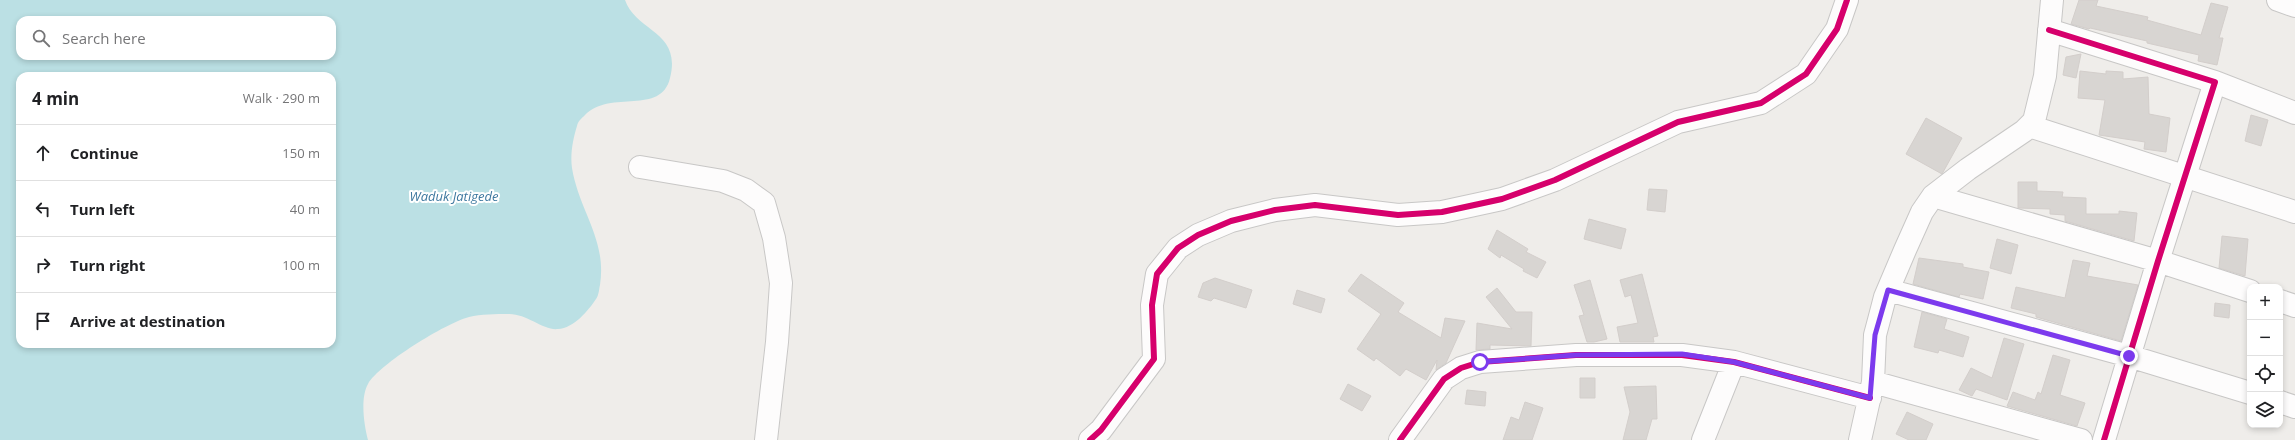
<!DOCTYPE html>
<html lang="en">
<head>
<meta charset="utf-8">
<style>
	body { margin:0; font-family:"Open Sans",sans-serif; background:#f6f6f6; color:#202124 }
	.controls { position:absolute; right:12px; bottom:12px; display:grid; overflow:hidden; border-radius:8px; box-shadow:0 2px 6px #0003 }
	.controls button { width:36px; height:36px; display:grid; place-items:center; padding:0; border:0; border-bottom:1px solid #e0e0e0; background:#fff; color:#202124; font:20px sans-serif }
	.stop { position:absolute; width:12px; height:12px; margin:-9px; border:3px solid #7c3aed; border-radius:50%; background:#fff }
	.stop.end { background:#7c3aed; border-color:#fff; box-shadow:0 1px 4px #0008 }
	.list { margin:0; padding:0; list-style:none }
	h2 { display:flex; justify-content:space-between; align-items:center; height:52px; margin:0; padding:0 16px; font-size:17px }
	h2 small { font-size:13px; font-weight:400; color:#757577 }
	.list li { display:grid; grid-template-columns:26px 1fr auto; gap:12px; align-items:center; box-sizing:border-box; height:56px; padding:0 16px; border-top:1px solid #e0e0e0 }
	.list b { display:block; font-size:15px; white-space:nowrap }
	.list em { font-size:13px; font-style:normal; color:#757577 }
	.icon { flex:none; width:22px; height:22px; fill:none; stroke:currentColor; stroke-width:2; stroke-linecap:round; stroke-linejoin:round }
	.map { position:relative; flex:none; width:2295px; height:440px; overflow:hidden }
	.search { position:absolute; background:#fff; box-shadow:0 2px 6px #0003; left:16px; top:16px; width:320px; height:44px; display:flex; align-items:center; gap:10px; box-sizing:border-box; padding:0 14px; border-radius:12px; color:#757577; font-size:15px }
	.panel { position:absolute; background:#fff; box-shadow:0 2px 6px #0003; left:16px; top:72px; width:320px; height:276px; border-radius:12px }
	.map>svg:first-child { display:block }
	.water { fill:#bbe0e4; fill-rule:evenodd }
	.building { fill:#d8d5d2; stroke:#d3cecb }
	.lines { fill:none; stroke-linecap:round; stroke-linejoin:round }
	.minor-casing { stroke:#c8c7c6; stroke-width:24 }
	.minor { stroke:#fdfcfc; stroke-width:22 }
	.cycleway-casing { stroke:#fff; stroke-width:8 }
	.cycleway { stroke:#d6006c; stroke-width:6 }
	.route { stroke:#7c3aed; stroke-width:5 }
	.labels { text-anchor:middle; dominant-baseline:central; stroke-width:4; stroke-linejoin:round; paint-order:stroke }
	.water-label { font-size:13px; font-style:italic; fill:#3e789f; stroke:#fff }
</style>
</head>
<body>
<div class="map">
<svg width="2295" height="440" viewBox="0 0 2295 440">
	<rect width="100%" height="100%" fill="#efedea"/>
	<path class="water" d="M0 0H625C636 32 682 31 670 78 661 116 611 89 585 115 582 118 578 121 577 126 573 139 570 154 572 168 579 211 607 239 600 285 599 289 599 295 596 299 588 311 574 328 558 329 544 331 526 313 508 314 496 314 481 314 469 317 446 323 379 364 368 384 360 398 364 425 368 440H0ZM20 20H332V56H20ZM20 76H332V344H20Z"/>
	<path class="building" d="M2079 0H2098L2096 6 2148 17 2147 20 2201 35 2211 3 2228 7 2219 38H2223L2217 65 2198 61 2199 55 2147 43V41L2090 28 2089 29 2071 24Z
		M2081 54 2076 78 2063 75 2066 57Z
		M2080 71 2106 74V71L2123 72V79L2148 77 2149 114 2170 118 2166 152 2144 149 2145 142 2099 135 2105 100 2078 98Z
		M2251 115 2268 120 2261 146 2245 141Z
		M1926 118 1962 138 1942 174 1906 154Z
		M2018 182H2037V191L2063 192 2062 197 2086 198V214H2119V211L2137 213 2134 241 2065 221V215L2050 214V209L2018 208Z
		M1649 189 1667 190 1665 212 1647 210Z
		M1589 219 1626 229 1621 249 1584 239Z
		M1497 230 1528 249 1526 252 1546 262 1537 278 1523 271 1524 269 1501 255 1500 258 1488 249Z
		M2222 236 2248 239 2245 276 2219 268Z
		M1997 239 2018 245 2011 274 1990 268Z
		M1919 258 1963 264V267L1989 272 1983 299 1960 294 1959 297 1913 284Z
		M2073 260 2090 263 2087 276 2138 285 2121 341 2036 317V314L2011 308 2016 287 2065 298Z
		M1361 274 1404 303 1398 312 1441 338 1445 318 1465 321 1446 363 1436 370 1437 360 1426 380 1406 369 1400 376 1376 358 1374 361 1357 349 1381 314 1348 291Z
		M1642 274 1658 336 1653 337 1654 342H1620L1617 327 1638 323 1631 295 1625 297 1620 280Z
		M1215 278 1252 290 1246 308 1214 298 1211 301 1198 297 1203 283Z
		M1590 280 1607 339 1594 342H1587L1579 316 1584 315 1574 285Z
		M1497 288 1516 312H1532L1531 346 1490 345V349L1476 350 1477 323 1512 329 1486 297Z
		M1297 290 1325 299 1321 313 1293 304Z
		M2215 303 2230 305 2229 318 2214 316Z
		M1922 312 1947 319 1944 329 1969 337 1963 357 1939 350 1938 353 1914 347Z
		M2004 338 2024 344 2007 400 1976 389 1972 396 1959 390 1971 368 1992 378Z
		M2053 355 2070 360 2060 395 2085 403 2077 426 2007 406 2013 392 2035 400 2038 392 2041 394Z
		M1580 378H1595V398H1580Z
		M1348 384 1371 396 1362 411 1340 399Z
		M1656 386 1657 419H1652L1646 440H1623L1630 412 1624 387Z
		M1467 390 1486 392 1485 406 1465 404Z
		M1525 402 1543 408 1532 440H1503L1511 417 1519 420Z
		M1907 412 1933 424 1926 440H1909L1896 434Z"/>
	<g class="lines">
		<defs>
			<path id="minor" d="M2278 0 2295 6
				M2049 30 2215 82 2158 261 2104 440
				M2215 82 2295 113
				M2029 126 2295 212
				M640 167 723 181 746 190 764 203 774 238 781 283 777 342 766 440
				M1933 196 2158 261 2250 291
				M1888 290 2129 356 2250 393
				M2280 301 2295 306
				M1873 382 2081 440
				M2280 402 2295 407
				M1090 440 1101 430 1154 359 1152 305 1157 274 1178 248 1198 235 1231 221 1275 210 1315 205 1398 215 1442 212 1502 199 1555 180 1678 122 1761 103 1806 74 1837 29 1847 0
				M1400 440 1444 379 1461 368 1480 362 1576 355H1682L1734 362 1870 398
				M1703 440 1734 362
				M1860 440 1873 382 1875 335 1879 320 1885 297 1905 250 1922 212 1933 196 1968 169 2024 131 2034 121 2045 76 2052 0"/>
		</defs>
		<use href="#minor" class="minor-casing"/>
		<use href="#minor" class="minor"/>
		<defs>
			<path id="cycleway" d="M2049 30 2215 82 2158 261 2104 440
				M1090 440 1101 430 1154 359 1152 305 1157 274 1178 248 1198 235 1231 221 1275 210 1315 205 1398 215 1442 212 1502 199 1555 180 1678 122 1761 103 1806 74 1837 29 1847 0
				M1400 440 1444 379 1461 368 1480 362 1576 355H1682L1734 362 1870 398"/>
		</defs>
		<use href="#cycleway" class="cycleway-casing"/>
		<use href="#cycleway" class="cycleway"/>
	</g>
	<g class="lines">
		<path class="route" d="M1480 362 1576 355 1682 354 1734 362 1870 398 1875 335 1888 290 2129 356"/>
	</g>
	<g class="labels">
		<g class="water-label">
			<text x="454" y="196">Waduk Jatigede</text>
		</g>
	</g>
</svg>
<div class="controls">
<button>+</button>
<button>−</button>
<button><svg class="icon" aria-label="locate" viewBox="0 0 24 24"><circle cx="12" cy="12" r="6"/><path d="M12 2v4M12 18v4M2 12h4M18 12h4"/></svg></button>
<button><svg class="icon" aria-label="layers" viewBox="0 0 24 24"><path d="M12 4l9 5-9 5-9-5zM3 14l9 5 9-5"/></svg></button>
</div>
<div class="stop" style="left:1480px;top:362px"></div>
<div class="stop end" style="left:2129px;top:356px"></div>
<div class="search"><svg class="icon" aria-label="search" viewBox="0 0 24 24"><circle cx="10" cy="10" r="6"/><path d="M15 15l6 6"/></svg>Search here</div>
<section class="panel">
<h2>4 min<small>Walk · 290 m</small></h2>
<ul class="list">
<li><svg class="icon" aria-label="ahead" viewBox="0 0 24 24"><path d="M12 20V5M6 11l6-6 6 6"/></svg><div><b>Continue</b></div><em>150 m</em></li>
<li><svg class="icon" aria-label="left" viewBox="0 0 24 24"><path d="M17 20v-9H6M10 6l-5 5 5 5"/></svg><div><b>Turn left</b></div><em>40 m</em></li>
<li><svg class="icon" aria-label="right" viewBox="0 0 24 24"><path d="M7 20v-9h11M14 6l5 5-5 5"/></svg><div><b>Turn right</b></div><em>100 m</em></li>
<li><svg class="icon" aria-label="arrive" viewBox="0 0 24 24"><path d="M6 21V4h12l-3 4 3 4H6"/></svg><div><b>Arrive at destination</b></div></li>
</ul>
</section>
</div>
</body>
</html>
